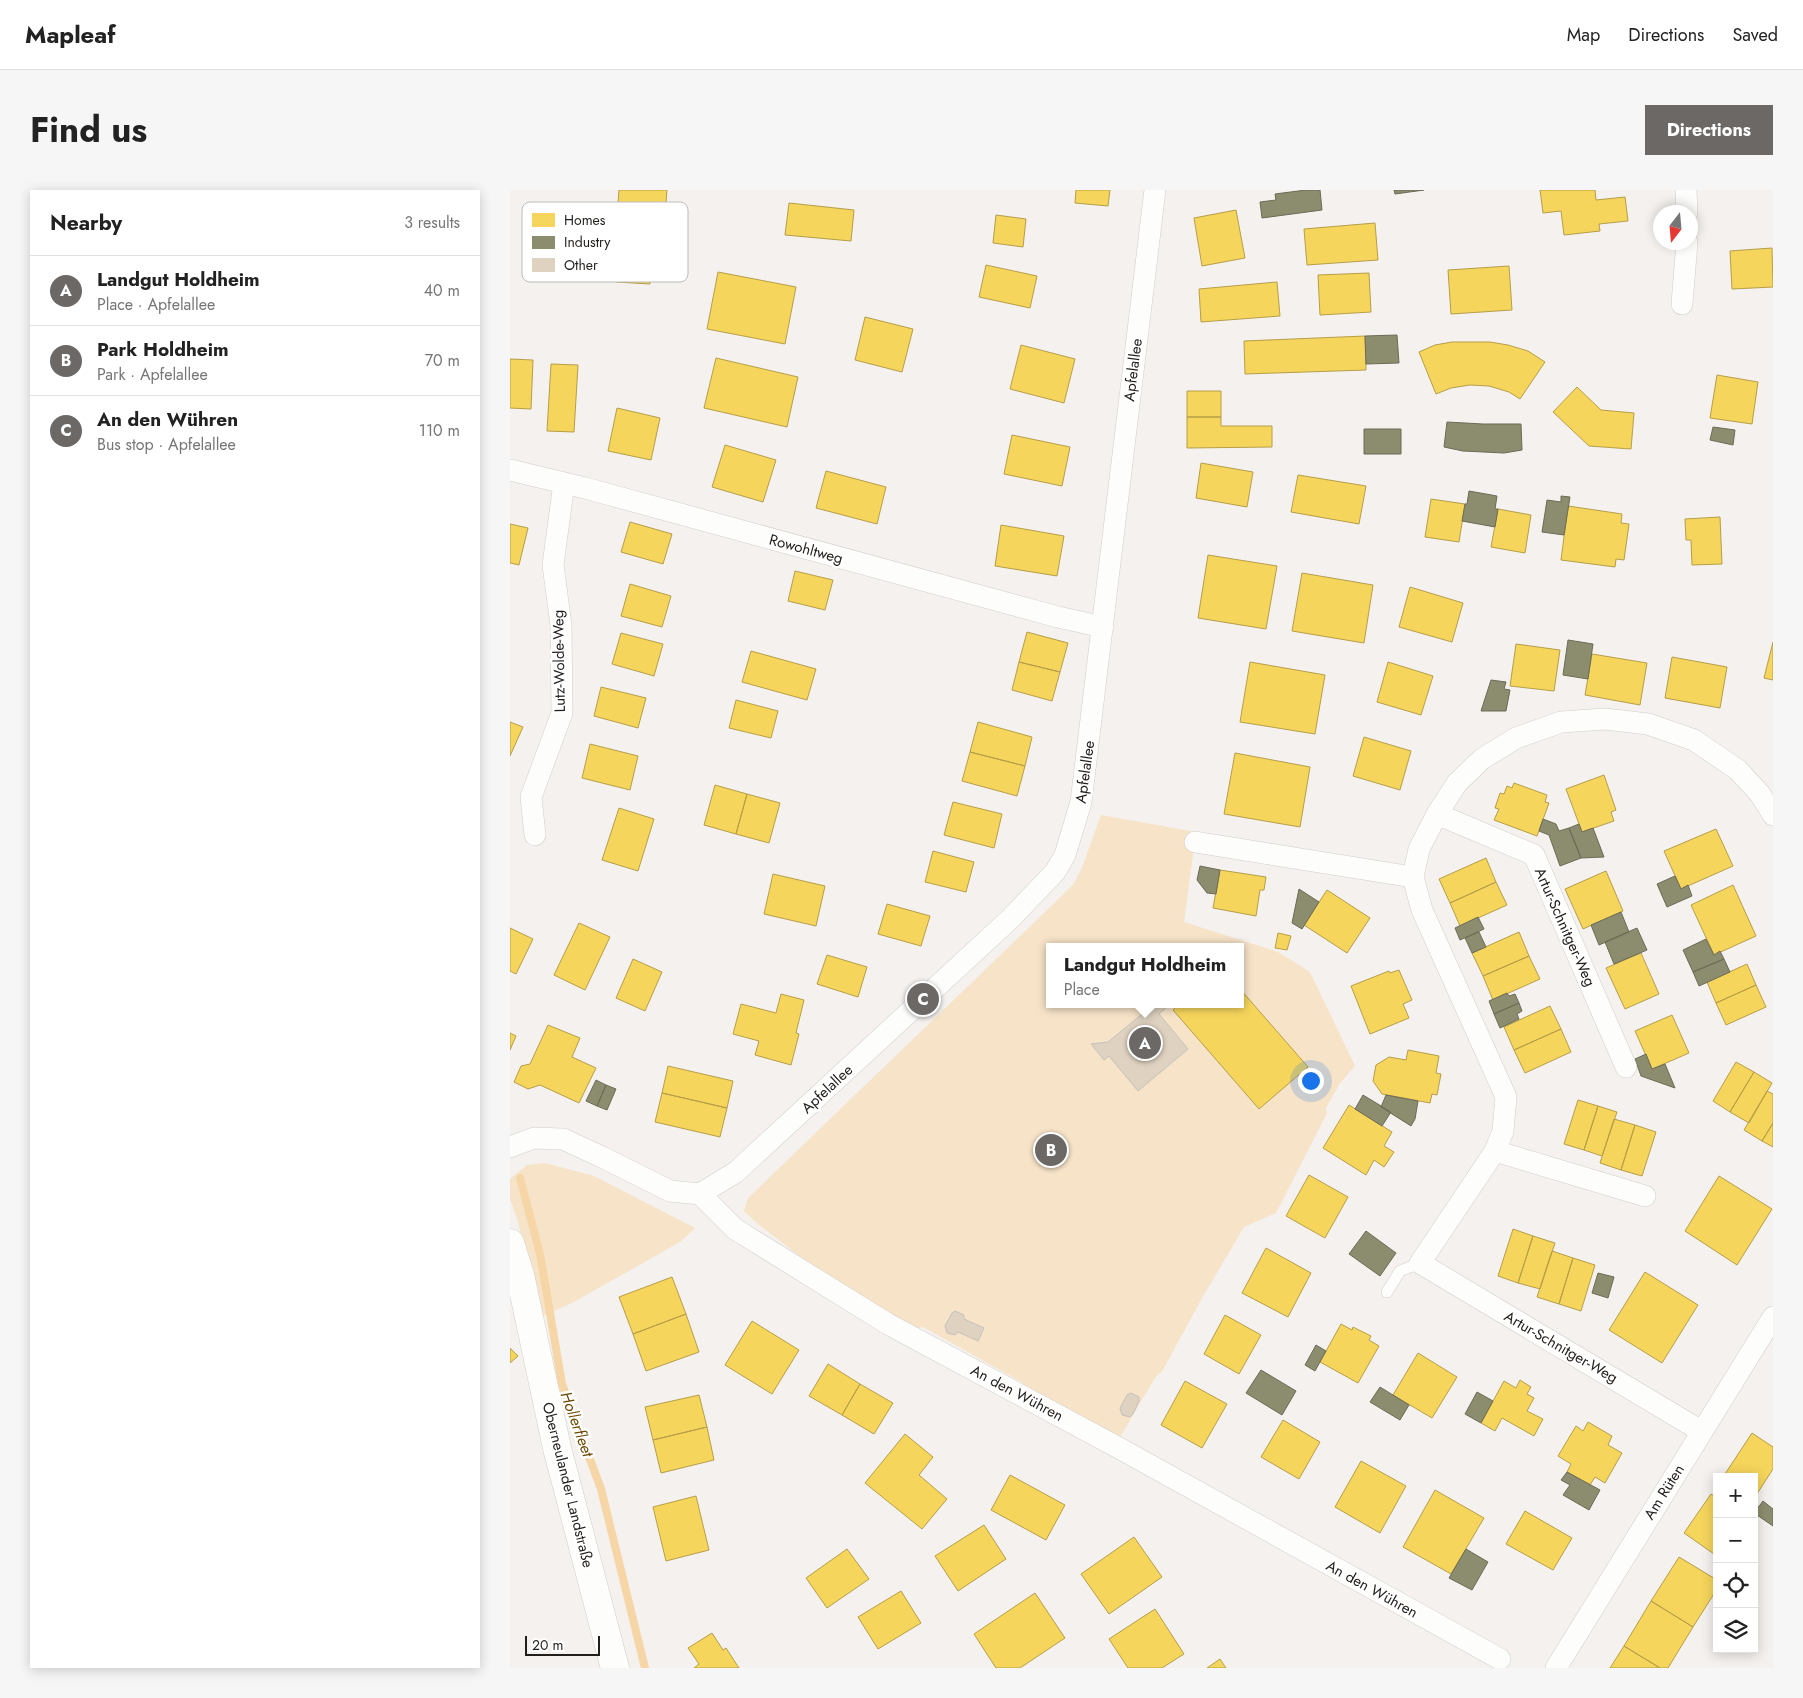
<!DOCTYPE html>
<html lang="en">
<head>
<meta charset="utf-8">
<style>
	body { margin:0; font-family:Jost,sans-serif; background:#f6f6f6; color:#222 }
	.controls { position:absolute; right:15px; bottom:15px; display:grid; overflow:hidden; border-radius:0px; box-shadow:0 2px 12px #0003 }
	.controls button { width:45px; height:45px; display:grid; place-items:center; padding:0; border:0; border-bottom:1px solid #e0e0e0; background:#fff; color:#222; font:25px sans-serif }
	.compass { position:absolute; left:1143px; top:15px; width:45px; height:45px; border-radius:50%; background:#fff; box-shadow:0 2px 12px #0003; rotate:196deg }
	.scale { position:absolute; left:15px; bottom:12px; width:75px; box-sizing:border-box; padding-left:5px; border:2px solid #211e1c; border-top:0; font-size:14px; line-height:18px; white-space:nowrap; color:#211e1c; -webkit-text-stroke:4px #fff; paint-order:stroke }
	.you { position:absolute; left:800px; top:890px; width:18px; height:18px; margin:-12px; border:4px solid #fff; border-radius:50%; background:#1a73e8; box-shadow:0 0 0 8px #1a73e833 }
	.badge { display:grid; place-items:center; width:32px; height:32px; border-radius:50%; background:#6b6866; color:#fff; font-size:16px; font-weight:700 }
	.pin { position:absolute; translate:-50% -50%; border:2px solid #fff; box-shadow:0 1px 5px #0006 }
	.popup { position:absolute; left:536px; top:753px; width:198px; height:65px; box-sizing:border-box; display:grid; place-content:center; border-radius:0px; background:#fff; filter:drop-shadow(0 1px 4px #0005); font-size:16px; white-space:nowrap; color:#767676 }
	.popup b { font-size:19px; color:#222 }
	.popup::after { content:''; position:absolute; left:50%; top:100%; margin-left:-10px; border:10px solid transparent; border-top-color:#fff }
	.list { margin:0; padding:0; list-style:none }
	h2 { display:flex; justify-content:space-between; align-items:center; height:65px; margin:0; padding:0 20px; font-size:21px }
	h2 small { font-size:16px; font-weight:400; color:#767676 }
	.list li { display:grid; grid-template-columns:32px 1fr auto; gap:15px; align-items:center; box-sizing:border-box; height:70px; padding:0 20px; border-top:1px solid #e0e0e0 }
	.list b { display:block; font-size:19px; white-space:nowrap }
	.list p { margin:0; font-size:16px; white-space:nowrap; color:#767676 }
	.list em { font-size:16px; font-style:normal; color:#767676 }
	.icon { flex:none; width:28px; height:28px; fill:none; stroke:currentColor; stroke-width:2; stroke-linecap:round; stroke-linejoin:round }
	.map { position:relative; flex:none; width:1263px; height:1478px; overflow:hidden; border-radius:0px }
	header { display:flex; align-items:center; gap:30px; box-sizing:border-box; height:70px; padding:0 25px; background:#fff; border-bottom:1px solid #e0e0e0 }
	header strong { font-size:24px }
	nav { display:flex; gap:28px; margin-inline-start:auto; font-size:18px }
	.intro { display:flex; align-items:center; justify-content:space-between; box-sizing:border-box; height:120px; padding:0 30px }
	h1 { margin:0; font-size:35px }
	.button { padding:12px 22px; border-radius:0px; background:#6b6866; color:#fff; font-size:18px; font-weight:700 }
	main { display:flex; gap:30px; padding:0 30px }
	aside { flex:1; background:#fff; border-radius:0px; box-shadow:0 2px 12px #0003 }
	.map>svg:first-child { display:block }
	.green { fill:#f7e3c8; fill-rule:evenodd }
	.homes { fill:#f6d55c; stroke:#b69e49 }
	.industry { fill:#8c8c6e; stroke:#6c6b55 }
	.lines { fill:none; stroke-linecap:round; stroke-linejoin:round }
	.stream { stroke:#f6d6a7; stroke-width:8 }
	.building { fill:#dfd2c1; stroke:#c3c1be }
	.lane-casing { stroke:#d1cecb; stroke-width:12 }
	.street-casing { stroke:#d1cecb; stroke-width:22 }
	.secondary-casing { stroke:#d1cecb; stroke-width:29 }
	.lane { stroke:#fdfdfc; stroke-width:11 }
	.street { stroke:#fdfdfc; stroke-width:21 }
	.secondary { stroke:#fdfdfc; stroke-width:28 }
	.labels { text-anchor:middle; dominant-baseline:central; stroke-width:5; stroke-linejoin:round; paint-order:stroke }
	.street-label { font-size:15px; fill:#211e1c; stroke:#fff }
	.water-label { font-size:16px; font-style:italic; fill:#6c4800; stroke:#fff }
	.key { fill:#fff; stroke:#bcbcbb; stroke-width:1 }
	.key-label { font-size:14px; fill:#211e1c }
</style>
</head>
<body>
<header>
<strong>Mapleaf</strong>
<nav><a>Map</a><a>Directions</a><a>Saved</a></nav>
</header>
<div class="intro"><h1>Find us</h1><a class="button">Directions</a></div>
<main>
<aside>
<h2>Nearby<small>3 results</small></h2>
<ul class="list">
<li><span class="badge">A</span><div><b>Landgut Holdheim</b><p>Place · Apfelallee</p></div><em>40 m</em></li>
<li><span class="badge">B</span><div><b>Park Holdheim</b><p>Park · Apfelallee</p></div><em>70 m</em></li>
<li><span class="badge">C</span><div><b>An den Wühren</b><p>Bus stop · Apfelallee</p></div><em>110 m</em></li>
</ul>
</aside>
<div class="map">
<svg width="1263" height="1478" viewBox="0 0 1263 1478">
	<rect width="100%" height="100%" fill="#f4f1ee"/>
	<path class="green" d="M591 625 686 642 674 732 768 762 800 782 845 876 830 893 816 918 817 923 766 1023 734 1037 692 1108 653 1180 645 1188 610 1247 513 1200V1193L413 1137 399 1140 338 1104 247 1033 234 1021 238 1008 563 695 571 680ZM540 757H730V814H540Z
		M35 973 84 986 185 1038 170 1052 62 1113 30 1127 7 1028 0 1009V989L17 975Z"/>
	<path class="homes" d="M109 0H157L155 25 163 27 161 62 142 61 140 94 106 92 108 55 127 56 129 27 107 26Z
		M566 0H600L598 16 565 13Z
		M1030 0H1085L1086 10 1115 7 1118 31 1089 34 1090 41 1054 45 1051 21 1033 23Z
		M279 13 344 20 341 51 275 45Z
		M48 19 79 22 73 75 42 71Z
		M726 20 735 68 692 76 684 28Z
		M486 25 516 29 513 57 483 53Z
		M865 33 868 70 797 75 794 39Z
		M1262 58 1263 97 1222 99 1220 61Z
		M476 75 527 86 520 118 469 107Z
		M999 76 1002 120 941 124 938 80Z
		M208 82 286 97 275 154 197 139Z
		M859 83 861 122 810 125 808 85Z
		M767 92 770 126 691 132 689 99Z
		M355 127 403 139 392 182 345 170Z
		M855 146 856 180 735 184 734 151Z
		M942 152H980L998 155 1018 161 1035 172 1010 209 999 202 979 196 960 195 941 198 926 204 909 162 925 155Z
		M511 155 565 169 554 213 500 199Z
		M206 168 288 187 277 237 194 218Z
		M0 169 23 170 21 219 0 218Z
		M41 174 68 175 64 242 37 241Z
		M1207 185 1248 192 1242 234 1200 228Z
		M1067 197 1091 220 1124 223 1121 259 1079 256 1043 222Z
		M677 201H711V227H677Z
		M107 218 150 228 141 270 98 261Z
		M677 227H711V236H762V257L677 258Z
		M502 245 560 257 552 296 494 284Z
		M215 255 266 270 253 312 202 297Z
		M691 273 743 282 737 317 686 308Z
		M316 281 376 297 367 334 306 318Z
		M788 285 856 296 849 334 781 322Z
		M921 309 955 314 949 352 915 347Z
		M1058 316 1112 324 1111 333 1119 334 1114 370 1106 369 1105 377 1051 370Z
		M988 319 1021 325 1015 363 981 357Z
		M1210 327 1212 374 1182 375 1181 350H1176L1175 329Z
		M120 332 162 344 153 374 111 362Z
		M0 334 18 338 9 375 0 373Z
		M491 335 554 346 547 386 485 376Z
		M698 365 767 376 756 439 688 428Z
		M285 381 323 390 315 420 278 411Z
		M792 383 863 395 854 453 782 441Z
		M120 394 161 406 152 437 111 426Z
		M900 397 953 413 942 452 889 437Z
		M517 442 558 453 550 482 509 472Z
		M111 443 153 454 144 486 102 474Z
		M1263 452V490L1254 488Z
		M1006 454 1050 460 1044 501 1000 496Z
		M241 461 306 479 297 510 232 492Z
		M1082 464 1137 473 1130 515 1075 505Z
		M1162 467 1217 477 1210 518 1155 508Z
		M509 472 550 482 542 511 502 500Z
		M740 472 815 485 805 544 730 532Z
		M878 472 923 486 911 525 867 512Z
		M91 497 136 508 128 538 84 526Z
		M226 510 268 521 261 548 219 538Z
		M0 532 13 537 0 566Z
		M468 532 522 547 515 576 460 562Z
		M854 547 901 561 890 600 843 586Z
		M80 554 128 566 120 600 72 588Z
		M460 562 515 576 507 606 452 591Z
		M725 563 800 577 790 637 714 624Z
		M1094 585 1106 620 1101 622 1104 631 1072 642 1056 599Z
		M1004 593 1037 605 1035 612 1039 613 1027 646 984 630 989 619 985 618 990 603 994 604 997 596 1002 598Z
		M205 595 237 604 226 644 194 635Z
		M237 604 270 613 259 653 226 644Z
		M443 612 492 624 484 658 434 645Z
		M109 618 144 629 128 681 92 670Z
		M1206 639 1223 676 1171 699 1154 661Z
		M423 661 464 672 456 702 415 692Z
		M976 668 986 692 940 713 929 689Z
		M710 680 756 687 754 700H750L746 726 703 718Z
		M1096 681 1113 721 1073 739 1055 699Z
		M263 684 315 696 306 736 254 724Z
		M986 692 997 715 950 736 940 713Z
		M1223 695 1246 746 1204 765 1181 715Z
		M817 700 860 728 837 763 794 735Z
		M377 714 420 726 411 756 368 744Z
		M69 733 100 747 75 800 44 785Z
		M0 738 23 749 6 784 0 781Z
		M1009 742 1019 766 973 786 962 763Z
		M768 743 781 746 777 760 765 758Z
		M1131 763 1149 804 1115 819 1096 778Z
		M317 765 357 777 348 807 307 794Z
		M1019 766 1030 789 983 810 973 786Z
		M123 769 152 782 135 821 106 808Z
		M1237 774 1246 795 1206 813 1197 792Z
		M889 780 902 810 893 814 899 828 860 844 841 796 879 781 880 783Z
		M1246 795 1256 817 1216 835 1206 813Z
		M730 799 798 877 749 919 663 820 669 814H730Z
		M271 804 294 810 286 843 289 844 281 875 245 865 249 851 223 844 231 814 266 823Z
		M1040 816 1051 839 1004 860 994 837Z
		M1162 825 1179 863 1142 879 1125 841Z
		M38 835 70 848 62 867 86 878 69 913 30 895 18 899 4 892 11 876 20 874Z
		M1051 839 1061 862 1015 883 1004 860Z
		M0 843 6 846 0 860Z
		M898 860 929 866 926 883 931 884 927 905 922 904 920 913 872 904 863 891 866 875 879 867 896 870Z
		M1226 872 1244 882 1220 922 1203 911Z
		M158 876 223 891 217 918 152 903Z
		M1244 882 1262 893 1239 933 1220 922Z
		M1257 901 1263 904V933L1252 951 1234 940Z
		M152 903 217 918 210 947 145 932Z
		M1068 910 1088 916 1074 960 1054 954Z
		M839 915 882 942 874 956 884 962 874 977 864 970 856 985 813 958Z
		M1088 916 1107 922 1092 966 1074 960Z
		M1104 929 1125 935 1111 980 1090 973Z
		M1263 933V957L1252 951Z
		M1125 935 1146 942 1132 986 1111 980Z
		M799 985 838 1007 815 1048 776 1026Z
		M1209 986 1262 1019 1227 1075 1175 1041Z
		M1003 1039 1023 1046 1008 1093 988 1086Z
		M1023 1046 1045 1053 1030 1099 1008 1093Z
		M756 1058 801 1083 778 1127 732 1103Z
		M1042 1061 1063 1068 1049 1114 1027 1107Z
		M1063 1068 1085 1075 1071 1121 1049 1114Z
		M1135 1082 1188 1115 1152 1173 1099 1140Z
		M162 1087 176 1124 123 1144 109 1107Z
		M176 1124 189 1162 136 1181 123 1144Z
		M715 1125 751 1145 729 1184 694 1164Z
		M242 1131 289 1160 262 1204 215 1175Z
		M831 1134 842 1140 843 1137 861 1146 859 1150 869 1156 848 1193 810 1172Z
		M0 1158 8 1166 0 1173Z
		M908 1163 947 1187 922 1228 883 1205Z
		M318 1174 350 1194 332 1225 299 1206Z
		M1010 1190 1021 1197 1017 1204 1024 1208 1017 1221 1033 1229 1024 1246 992 1228 985 1241 971 1233 994 1191 1006 1198Z
		M675 1191 717 1214 692 1258 651 1235Z
		M350 1194 383 1213 364 1244 332 1225Z
		M189 1205 197 1237 143 1250 135 1217Z
		M773 1230 810 1252 789 1289 751 1267Z
		M1078 1232 1102 1246 1098 1255 1112 1263 1095 1293 1085 1287 1080 1295 1057 1282 1061 1274 1048 1266 1066 1236 1073 1241Z
		M197 1237 204 1270 151 1283 143 1250Z
		M1242 1243 1263 1257V1279L1245 1307 1244 1287H1213Z
		M395 1244 423 1267 409 1285 437 1309 412 1339 355 1293Z
		M851 1271 896 1296 870 1343 825 1317Z
		M500 1285 555 1315 536 1350 481 1320Z
		M925 1300 974 1328 941 1384 893 1357Z
		M1201 1304 1207 1308V1360L1204 1364 1174 1343Z
		M186 1306 199 1360 156 1371 143 1317Z
		M1015 1321 1062 1348 1043 1380 996 1354Z
		M474 1335 496 1369 448 1401 425 1366Z
		M624 1347 652 1387 599 1424 571 1384Z
		M337 1359 359 1389 317 1418 296 1388Z
		M1169 1367 1207 1390V1399L1183 1437 1141 1411Z
		M391 1401 411 1433 368 1459 348 1427Z
		M525 1403 555 1448 510 1478H486L464 1444Z
		M1141 1411 1183 1437 1158 1478H1150L1114 1456Z
		M645 1419 674 1464 652 1478H618L599 1449Z
		M202 1443 213 1460 216 1458 229 1478H184L189 1474 178 1458Z
		M1114 1456 1150 1478H1100Z
		M710 1469 716 1478H697Z"/>
	<path class="industry" d="M796 0H810L812 20 752 28 750 12 766 10 765 4Z
		M884 0H914L885 4Z
		M887 145 889 173 856 174 855 146Z
		M937 232 973 234H1011L1012 260 994 263 953 261 934 257Z
		M1203 237 1225 240 1223 255 1200 250Z
		M854 239H891V264H854Z
		M959 301 987 306 985 319H988L985 337 952 331 955 314H957Z
		M1051 306 1060 307 1054 345 1032 342 1037 310 1051 312Z
		M1058 450 1083 454 1078 489 1053 485Z
		M981 490 996 492 994 499 1000 500 996 521H971Z
		M1033 629 1046 634 1049 641 1059 638 1071 668 1050 676 1039 645 1029 641Z
		M1069 634 1072 642 1083 638 1094 667 1071 668 1059 638Z
		M690 676 710 680 706 704 697 703 687 690Z
		M1165 686 1171 699 1178 695 1182 706 1157 717 1147 694Z
		M789 699 809 712 792 739 782 733Z
		M1111 722 1119 742 1089 755 1081 735Z
		M968 727 974 739 950 750 945 738Z
		M1127 738 1137 760 1104 774 1095 752Z
		M969 742 976 757 962 763 955 748Z
		M1196 749 1204 765 1210 761 1214 769 1183 782 1173 760Z
		M1214 769 1220 782 1189 796 1183 782Z
		M997 803 999 806 1005 804 1009 813 984 824 979 811Z
		M1009 813 1012 821 1007 824 1009 829 990 838 984 824Z
		M1136 864 1142 879 1155 874 1165 898 1131 886 1125 869Z
		M86 890 96 895 87 916 76 911Z
		M96 895 106 899 97 920 87 916Z
		M853 905 881 922 872 936 845 919Z
		M876 905 908 911 905 929 901 936 871 917Z
		M856 1041 886 1063 870 1086 839 1064Z
		M1088 1083 1104 1087 1098 1108 1082 1103Z
		M806 1155 816 1161 805 1181 795 1175Z
		M751 1180 786 1201 772 1225 736 1203Z
		M870 1197 899 1215 890 1230 860 1212Z
		M967 1202 983 1211 971 1233 955 1224Z
		M1057 1282 1090 1300 1079 1320 1053 1305 1060 1295 1051 1290Z
		M1253 1311 1263 1319V1336L1244 1323Z
		M956 1359 978 1372 962 1400 939 1388Z"/>
	<g class="lines">
		<path class="stream" d="M10 988 30 1064 52 1194 91 1299 135 1478"/>
	</g>
	<path class="building" d="M638 814H653L656 818 649 824 678 859 628 901 599 866 594 870 581 854 598 852 631 825Z
		M445 1121 454 1125V1129L474 1138 468 1151 448 1142 445 1145 437 1143 435 1136 442 1123Z
		M621 1203 629 1207V1211L623 1224 620 1227 612 1225 610 1218 617 1205Z"/>
	<g class="lines">
		<defs>
			<path id="lane" d="M877 1102 890 1081 910 1073"/>
			<path id="street" d="M1176 0 1177 22
				M1172 114 1177 52
				M0 280 75 298 548 427 593 437
				M927 624 1024 665 1116 877
				M25 645 21 607 52 523 51 435 43 375 54 293
				M685 652 903 687
				M0 957 24 948 53 949 92 967 160 1001 190 1004 225 1039 378 1134 609 1258 990 1469
				M985 961 1135 1006
				M190 1004 226 982 500 729 545 682 555 665 571 612 645 0
				M1191 1241 910 1073 985 961 993 941 996 907 912 720 903 687 909 659 927 624 947 593 972 569 1006 548 1051 532 1095 529 1138 534 1184 550 1228 580 1250 604 1263 625
				M1046 1478 1263 1127"/>
			<path id="secondary" d="M0 1053 10 1085 47 1258 105 1478"/>
		</defs>
		<use href="#lane" class="lane-casing"/>
		<use href="#street" class="street-casing"/>
		<use href="#secondary" class="secondary-casing"/>
		<use href="#lane" class="lane"/>
		<use href="#street" class="street"/>
		<use href="#secondary" class="secondary"/>
	</g>
	<g class="labels">
		<g class="street-label">
			<text transform="translate(623 180) rotate(-83)">Apfelallee</text>
			<text transform="translate(296 359) rotate(15)">Rowohltweg</text>
			<text transform="translate(49 471) rotate(-91)">Lutz-Wolde-Weg</text>
			<text transform="translate(575 582) rotate(-82)">Apfelallee</text>
			<text transform="translate(1055 737) rotate(66)">Artur-Schnitger-Weg</text>
			<text transform="translate(317 899) rotate(-43)">Apfelallee</text>
			<text transform="translate(1051 1157) rotate(30)">Artur-Schnitger-Weg</text>
			<text transform="translate(507 1203) rotate(28)">An den Wühren</text>
			<text transform="translate(58 1295) rotate(76)">Oberneulander Landstraße</text>
			<text transform="translate(1154 1302) rotate(-58)">Am Rüten</text>
			<text transform="translate(862 1399) rotate(29)">An den Wühren</text>
		</g>
		<g class="water-label">
			<text transform="translate(67 1234) rotate(70)">Hollerfleet</text>
		</g>
	</g>
	<rect x="12" y="12" width="166" height="80" rx="8" class="key"/>
	<rect x="22" y="23" width="23" height="14" fill="#f6d55c"/>
	<rect x="22" y="46" width="23" height="13" fill="#8c8c6e"/>
	<rect x="22" y="68" width="23" height="14" fill="#dfd2c1"/>
	<g class="key-label">
		<text x="54" y="35">Homes</text>
		<text x="54" y="57">Industry</text>
		<text x="54" y="80">Other</text>
	</g>
</svg>
<div class="controls">
<button>+</button>
<button>−</button>
<button><svg class="icon" aria-label="locate" viewBox="0 0 24 24"><circle cx="12" cy="12" r="6"/><path d="M12 2v4M12 18v4M2 12h4M18 12h4"/></svg></button>
<button><svg class="icon" aria-label="layers" viewBox="0 0 24 24"><path d="M12 4l9 5-9 5-9-5zM3 14l9 5 9-5"/></svg></button>
</div>
<svg class="compass" viewBox="-18 -18 36 36"><path d="M0-13l5 13h-10z" fill="#e53935"/><path d="M0 13l5-13h-10z" fill="#767676"/></svg>
<div class="scale">20 m</div>
<div class="you"></div>
<div class="pin badge" style="left:635px;top:853px">A</div>
<div class="popup"><b>Landgut Holdheim</b>Place</div>
<div class="pin badge" style="left:541px;top:960px">B</div>
<div class="pin badge" style="left:413px;top:809px">C</div>
</div>
</main>
</body>
</html>
